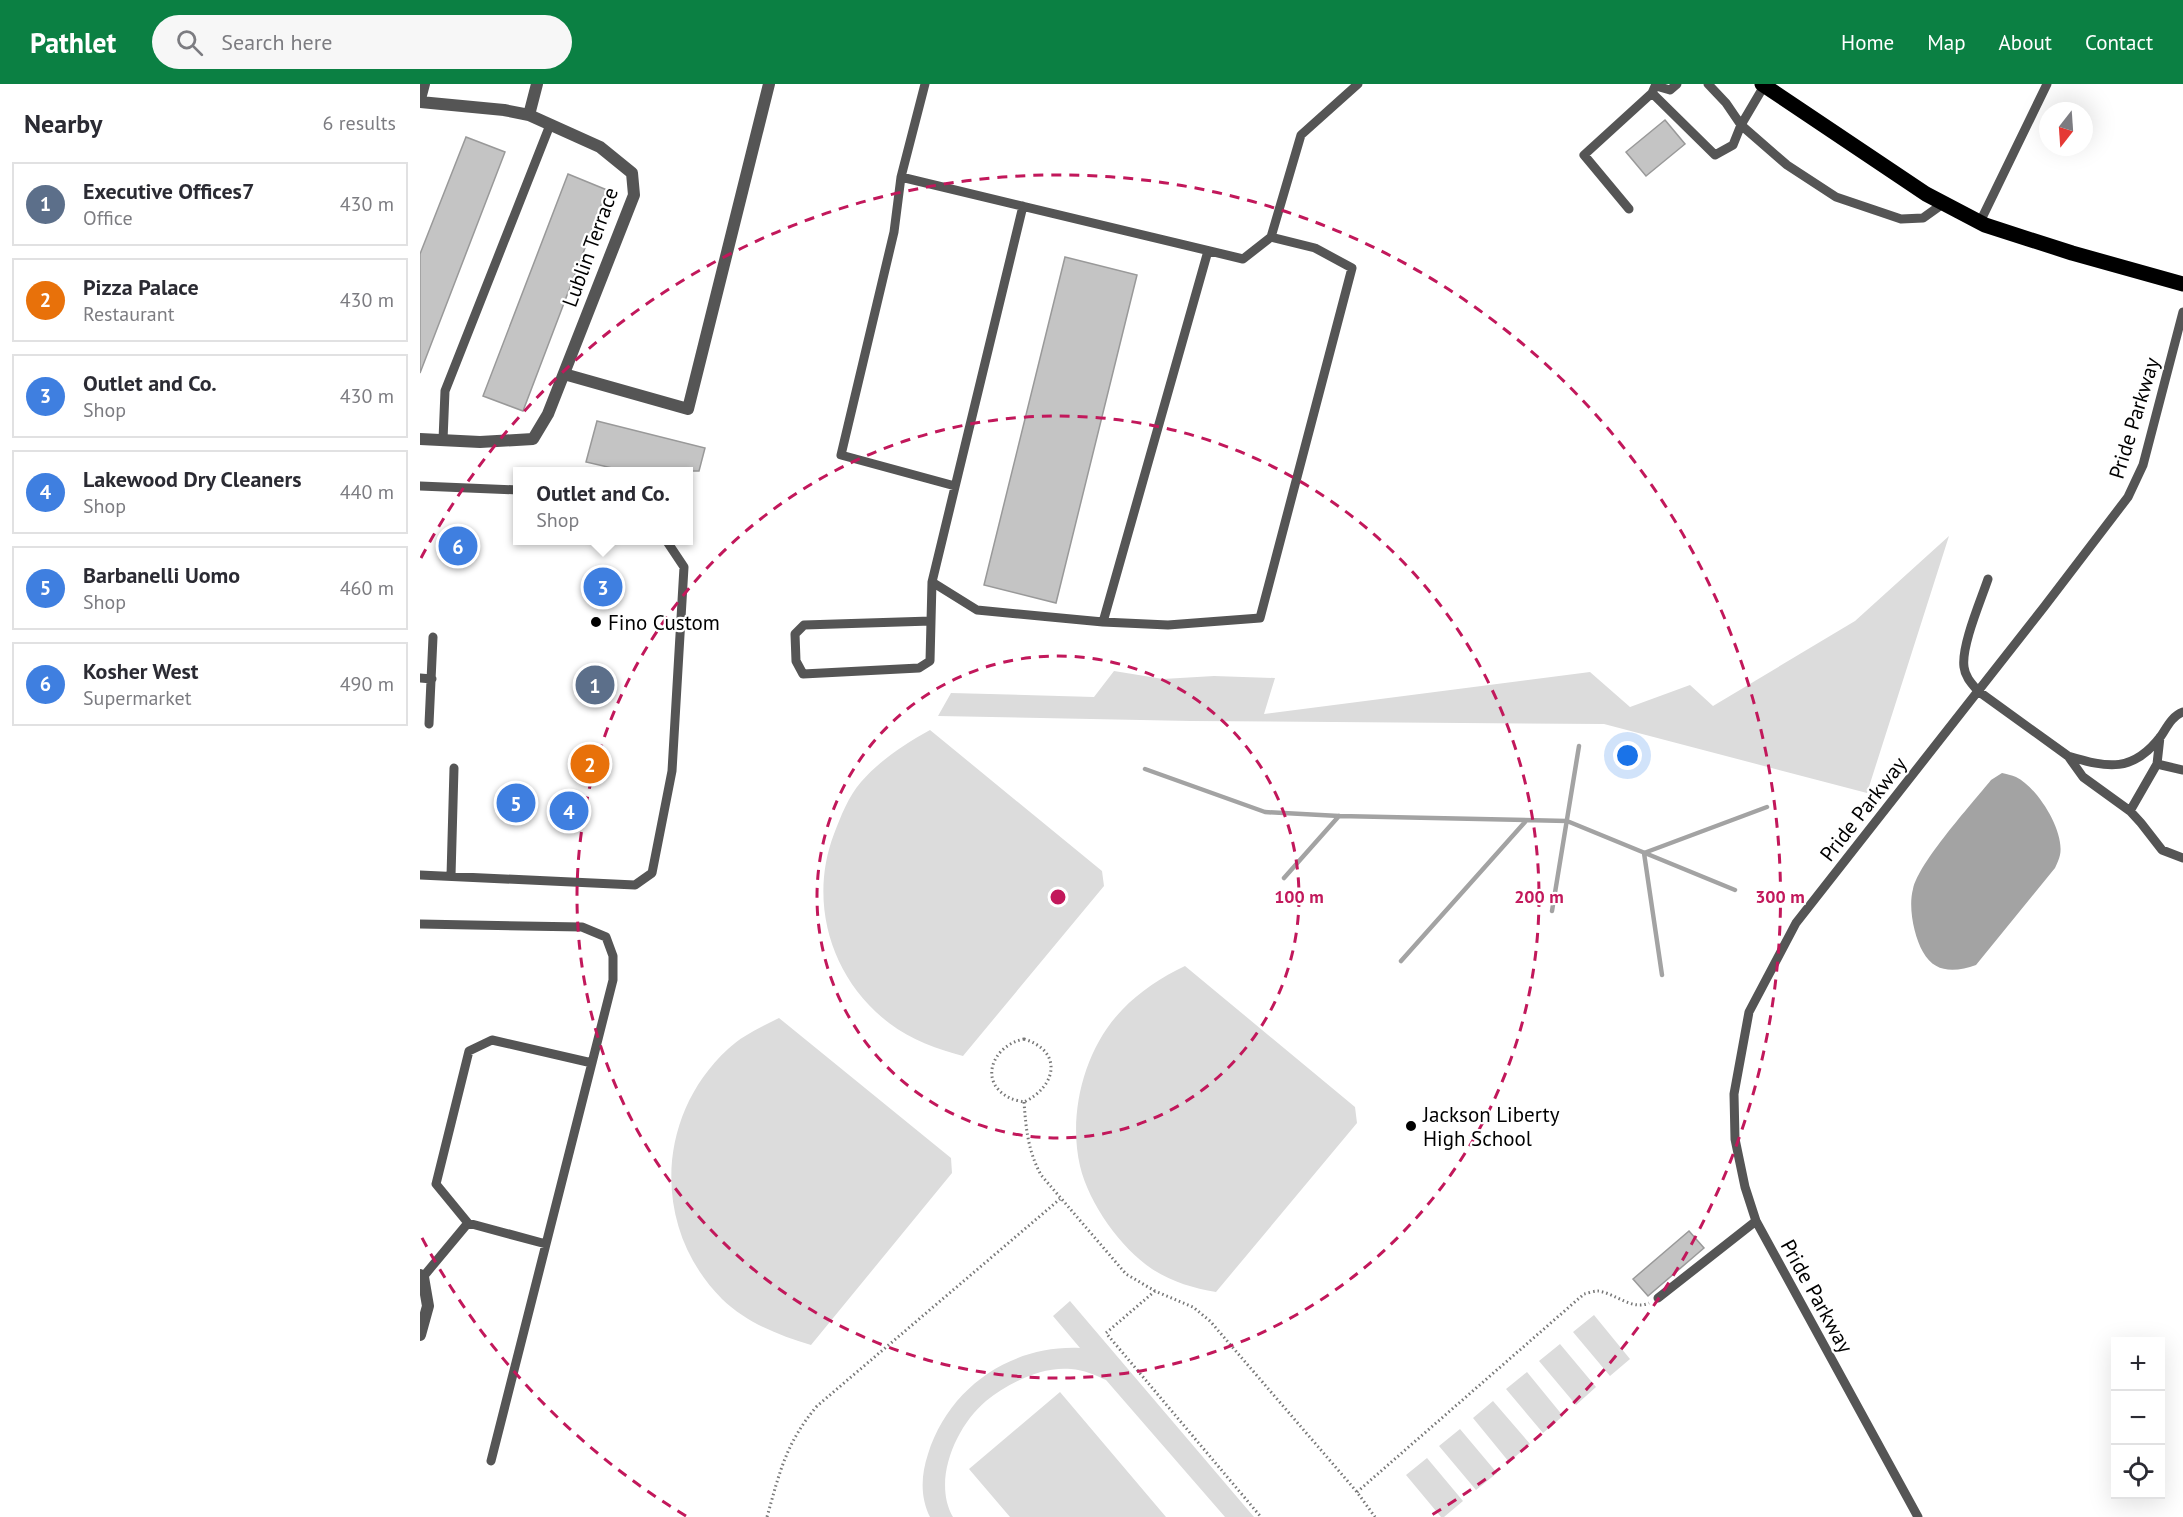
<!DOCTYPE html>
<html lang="en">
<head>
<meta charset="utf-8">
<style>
	body { margin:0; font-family:"PT Sans",sans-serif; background:#f7f7f7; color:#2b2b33 }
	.controls { position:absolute; right:18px; bottom:18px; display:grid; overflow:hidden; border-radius:0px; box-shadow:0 6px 24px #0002 }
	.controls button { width:54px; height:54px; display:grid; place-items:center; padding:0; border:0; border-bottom:2px solid #e1e1e2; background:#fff; color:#2b2b33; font:30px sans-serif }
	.compass { position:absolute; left:1619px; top:18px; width:54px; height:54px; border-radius:50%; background:#fff; box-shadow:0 6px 24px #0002; rotate:197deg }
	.you { position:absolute; left:1208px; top:672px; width:21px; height:21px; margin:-15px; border:4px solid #fff; border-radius:50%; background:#1a73e8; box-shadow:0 0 0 9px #1a73e833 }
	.badge { display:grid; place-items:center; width:39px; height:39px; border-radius:50%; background:#0b8043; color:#fff; font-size:20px; font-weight:700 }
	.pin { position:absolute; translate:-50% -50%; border:3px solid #fff; box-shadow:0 2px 6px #0006 }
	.popup { position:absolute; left:93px; top:383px; width:180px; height:78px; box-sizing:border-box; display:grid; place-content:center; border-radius:0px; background:#fff; filter:drop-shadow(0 2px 4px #0005); font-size:20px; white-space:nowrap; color:#7c7c81 }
	.popup b { font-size:22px; color:#2b2b33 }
	.popup::after { content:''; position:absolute; left:50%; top:100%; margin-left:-12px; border:12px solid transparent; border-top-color:#fff }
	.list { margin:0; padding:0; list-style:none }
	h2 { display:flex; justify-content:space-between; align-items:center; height:78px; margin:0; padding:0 24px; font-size:26px }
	h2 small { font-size:20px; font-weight:400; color:#7c7c81 }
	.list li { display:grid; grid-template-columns:39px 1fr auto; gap:18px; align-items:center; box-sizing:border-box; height:84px; margin:0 12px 12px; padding:0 12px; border:2px solid #e1e1e2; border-radius:0px }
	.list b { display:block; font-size:22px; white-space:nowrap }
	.list p { margin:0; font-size:20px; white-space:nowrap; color:#7c7c81 }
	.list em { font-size:20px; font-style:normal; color:#7c7c81 }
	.icon { flex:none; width:33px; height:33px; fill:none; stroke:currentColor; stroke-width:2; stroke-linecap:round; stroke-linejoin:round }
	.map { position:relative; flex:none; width:1763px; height:1433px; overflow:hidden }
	header { display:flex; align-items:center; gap:36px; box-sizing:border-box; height:84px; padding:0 30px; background:#0b8043; color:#fff }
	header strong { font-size:28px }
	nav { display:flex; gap:33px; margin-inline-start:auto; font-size:21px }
	.search { width:420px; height:54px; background:#f7f7f7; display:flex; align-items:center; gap:15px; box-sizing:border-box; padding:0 21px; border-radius:33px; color:#7c7c81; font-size:22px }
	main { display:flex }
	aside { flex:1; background:#fff }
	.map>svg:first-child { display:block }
	.green { fill:#dcdcdc }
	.water { fill:#a3a3a3 }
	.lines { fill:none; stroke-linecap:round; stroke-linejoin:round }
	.stream { stroke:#a3a3a3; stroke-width:4.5 }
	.building { fill:#c4c4c4; stroke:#999; stroke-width:1.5 }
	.path { stroke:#777; stroke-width:3; stroke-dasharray:1.5 3; stroke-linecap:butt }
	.lane { stroke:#555; stroke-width:9 }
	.street { stroke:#555; stroke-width:12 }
	.primary { stroke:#000; stroke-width:15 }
	.ring { fill:none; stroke:#c2185b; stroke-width:3; stroke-dasharray:10 8 }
	.poi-dot { fill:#000; stroke:#fff; stroke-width:2 }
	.labels { text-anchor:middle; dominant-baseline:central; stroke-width:4.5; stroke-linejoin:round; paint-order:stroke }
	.street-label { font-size:21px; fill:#000; stroke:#fff }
	.poi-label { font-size:21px; fill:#000; stroke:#fff; text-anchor:start }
	.centre { fill:#c2185b; stroke:#fff; stroke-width:3 }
	.ring-label { font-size:18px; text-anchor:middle; font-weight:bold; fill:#c2185b; stroke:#fff; stroke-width:4.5; stroke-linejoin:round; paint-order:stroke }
</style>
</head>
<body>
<header>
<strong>Pathlet</strong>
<div class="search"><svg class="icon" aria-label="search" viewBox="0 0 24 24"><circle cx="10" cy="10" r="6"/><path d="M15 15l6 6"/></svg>Search here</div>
<nav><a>Home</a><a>Map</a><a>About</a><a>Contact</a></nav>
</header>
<main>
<aside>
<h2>Nearby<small>6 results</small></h2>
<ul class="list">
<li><span class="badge" style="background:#5c6f8a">1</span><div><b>Executive Offices7</b><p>Office</p></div><em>430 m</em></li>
<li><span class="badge" style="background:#e8710a">2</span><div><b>Pizza Palace</b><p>Restaurant</p></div><em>430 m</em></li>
<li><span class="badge" style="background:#3f7fe0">3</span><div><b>Outlet and Co.</b><p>Shop</p></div><em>430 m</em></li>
<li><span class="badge" style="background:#3f7fe0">4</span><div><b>Lakewood Dry Cleaners</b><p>Shop</p></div><em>440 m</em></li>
<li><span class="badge" style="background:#3f7fe0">5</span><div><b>Barbanelli Uomo</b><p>Shop</p></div><em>460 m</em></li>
<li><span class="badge" style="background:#3f7fe0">6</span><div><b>Kosher West</b><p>Supermarket</p></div><em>490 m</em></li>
</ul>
</aside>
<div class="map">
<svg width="1763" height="1433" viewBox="0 0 1763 1433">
	<rect width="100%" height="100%" fill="#fff"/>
	<path class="green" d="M1529 452 1447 709 1184 640 771 637 518 632 531 609 674 613 694 587 743 595 794 592 855 594 844 630 1170 588 1210 623 1270 601 1293 622 1435 537Z
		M510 646 682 787 684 802 543 972C517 965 491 956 469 939 411 895 388 818 414 750 421 732 428 713 441 698 460 676 485 660 510 646Z
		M765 882 935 1023 937 1039 796 1208C773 1204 752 1198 732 1185 701 1164 669 1120 660 1082 648 1030 664 965 702 926 720 907 742 893 765 882Z
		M359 934 531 1074 532 1089 391 1261C358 1251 327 1239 302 1215 232 1145 235 1032 308 965 323 951 341 943 359 934Z
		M650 1217 834 1433H805L686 1296C675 1291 664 1286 651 1285 622 1282 588 1299 566 1317 536 1342 512 1397 533 1433H510C500 1413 501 1391 508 1370 529 1303 591 1261 660 1264L633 1232Z
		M1174 1231 1210 1275 1190 1292 1153 1248Z
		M1140 1260 1176 1303 1156 1321 1119 1277Z
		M1107 1288 1143 1332 1123 1349 1086 1305Z
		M640 1308 746 1433H590L549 1385Z
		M1073 1317 1110 1360 1089 1378 1053 1334Z
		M1040 1345 1077 1389 1056 1406 1019 1362Z
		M1007 1374 1043 1417 1024 1433H1021L986 1391Z"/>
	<path class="water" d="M1582 689C1586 690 1592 691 1596 693 1617 703 1645 747 1640 771 1639 775 1637 780 1635 784L1556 881C1536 888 1515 890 1503 868 1494 852 1488 823 1493 805 1499 778 1551 721 1571 696Z"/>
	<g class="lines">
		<path class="stream" d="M725 685 845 728 919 732 1147 737 1315 806
			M864 794 919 732
			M1132 827 1159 662
			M981 877 1105 738
			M1242 891 1224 769 1347 723"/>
	</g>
	<path class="building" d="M1245 36 1265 60 1226 92 1206 68Z
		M46 53 85 68 0 289V170Z
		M148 90 187 106 103 327 63 312Z
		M645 173 717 191 636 519 564 501Z
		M177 337 285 364 279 387H205L166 378Z
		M1269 1147 1284 1164 1228 1212 1213 1195Z"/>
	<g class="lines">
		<path class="path" d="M604 955C643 967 637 1002 604 1018 600 1017 594 1016 590 1014 557 998 573 961 604 955Z
			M604 1018C606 1045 608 1067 621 1091L706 1190 735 1207 773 1223 790 1237 937 1408 955 1433
			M735 1207 686 1249 841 1433
			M937 1408 1164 1210C1168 1209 1174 1207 1178 1207 1195 1209 1212 1227 1229 1219
			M347 1433C360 1387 366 1359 397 1322L640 1115"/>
		<path class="lane" d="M505 0 481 93 823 175 851 153 881 51 938 0
			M1288 0 1306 19 1321 41 1367 81 1416 113 1481 135 1503 134 1524 119
			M1236 2 1250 6 1257 0
			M1232 9 1295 71 1313 61 1321 41 1344 2
			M481 93 474 148 421 371 535 402
			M603 122 512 498 557 526 683 538 788 167
			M1209 125 1164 71 1232 9 1236 0
			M1560 138 1627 0
			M23 356 25 307 130 41
			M0 402 98 406
			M1568 495C1561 516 1541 562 1544 583 1545 593 1552 600 1558 607L1648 672 1663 693 1710 727 1721 739 1742 766 1763 774
			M511 537 384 541 375 550 376 577 383 590 499 584 510 577 512 498
			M683 538 748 541 840 534 932 184 895 164 851 153
			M0 594 12 595
			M9 640 13 553
			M1648 672C1688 684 1713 689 1741 652 1747 643 1752 632 1763 628
			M1737 680 1763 686
			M1710 727 1737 680 1740 653
			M0 791 215 801 232 789 252 687 264 483 246 456
			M31 792 34 684
			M0 840 162 843 186 853 193 872V896L71 1377
			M48 1139 16 1100 49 967 72 956 172 979
			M3 1193 48 1139 126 1160
			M1238 1214 1336 1137
			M1498 1433 1336 1137 1325 1103 1315 1055 1314 1010 1329 928 1376 839 1624 523 1708 413 1723 381 1763 228"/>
		<path class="street" d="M0 15 4 0
			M0 18 84 26 109 31 180 63 212 89 214 111 128 330 113 355 60 358 0 355
			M109 31 117 0
			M144 290 268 325 349 0
			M0 1191 3 1193 8 1222 0 1251"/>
		<path class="primary" d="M1342 0 1506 110 1565 141 1652 169 1763 200"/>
	</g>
	<g class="ring">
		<circle cx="638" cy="813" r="241"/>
		<circle cx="638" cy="813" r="481"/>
		<path d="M266 1432A722 722 0 0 1 1 1152M1 474A722 722 0 1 1 1010 1432"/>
	</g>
	<g class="poi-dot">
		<circle cx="176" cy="538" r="6"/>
		<circle cx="991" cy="1042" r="6"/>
	</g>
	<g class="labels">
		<g class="street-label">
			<text transform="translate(170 163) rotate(-70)">Lublin Terrace</text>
			<text transform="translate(1714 334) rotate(-73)">Pride Parkway</text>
			<text transform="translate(1443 725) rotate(-52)">Pride Parkway</text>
			<text transform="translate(1397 1212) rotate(61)">Pride Parkway</text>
		</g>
		<g class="poi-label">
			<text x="188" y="538">Fino Custom</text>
			<text x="1003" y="1030">Jackson Liberty<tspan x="1003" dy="24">High School</tspan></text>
		</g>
	</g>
	<circle cx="638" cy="813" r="9" class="centre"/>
	<g class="ring-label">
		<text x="879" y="819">100 m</text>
		<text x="1119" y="819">200 m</text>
		<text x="1360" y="819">300 m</text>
	</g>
</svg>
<div class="controls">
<button>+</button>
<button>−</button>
<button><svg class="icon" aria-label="locate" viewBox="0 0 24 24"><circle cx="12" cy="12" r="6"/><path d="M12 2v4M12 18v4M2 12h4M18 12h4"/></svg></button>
</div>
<svg class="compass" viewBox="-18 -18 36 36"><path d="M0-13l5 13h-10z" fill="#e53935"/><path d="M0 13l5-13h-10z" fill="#7c7c81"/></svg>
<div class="you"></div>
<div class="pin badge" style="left:175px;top:601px;background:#5c6f8a">1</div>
<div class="pin badge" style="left:170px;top:680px;background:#e8710a">2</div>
<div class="pin badge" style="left:183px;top:503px;background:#3f7fe0">3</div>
<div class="popup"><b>Outlet and Co.</b>Shop</div>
<div class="pin badge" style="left:149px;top:727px;background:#3f7fe0">4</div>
<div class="pin badge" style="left:96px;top:719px;background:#3f7fe0">5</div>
<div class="pin badge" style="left:38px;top:462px;background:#3f7fe0">6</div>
</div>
</main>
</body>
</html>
